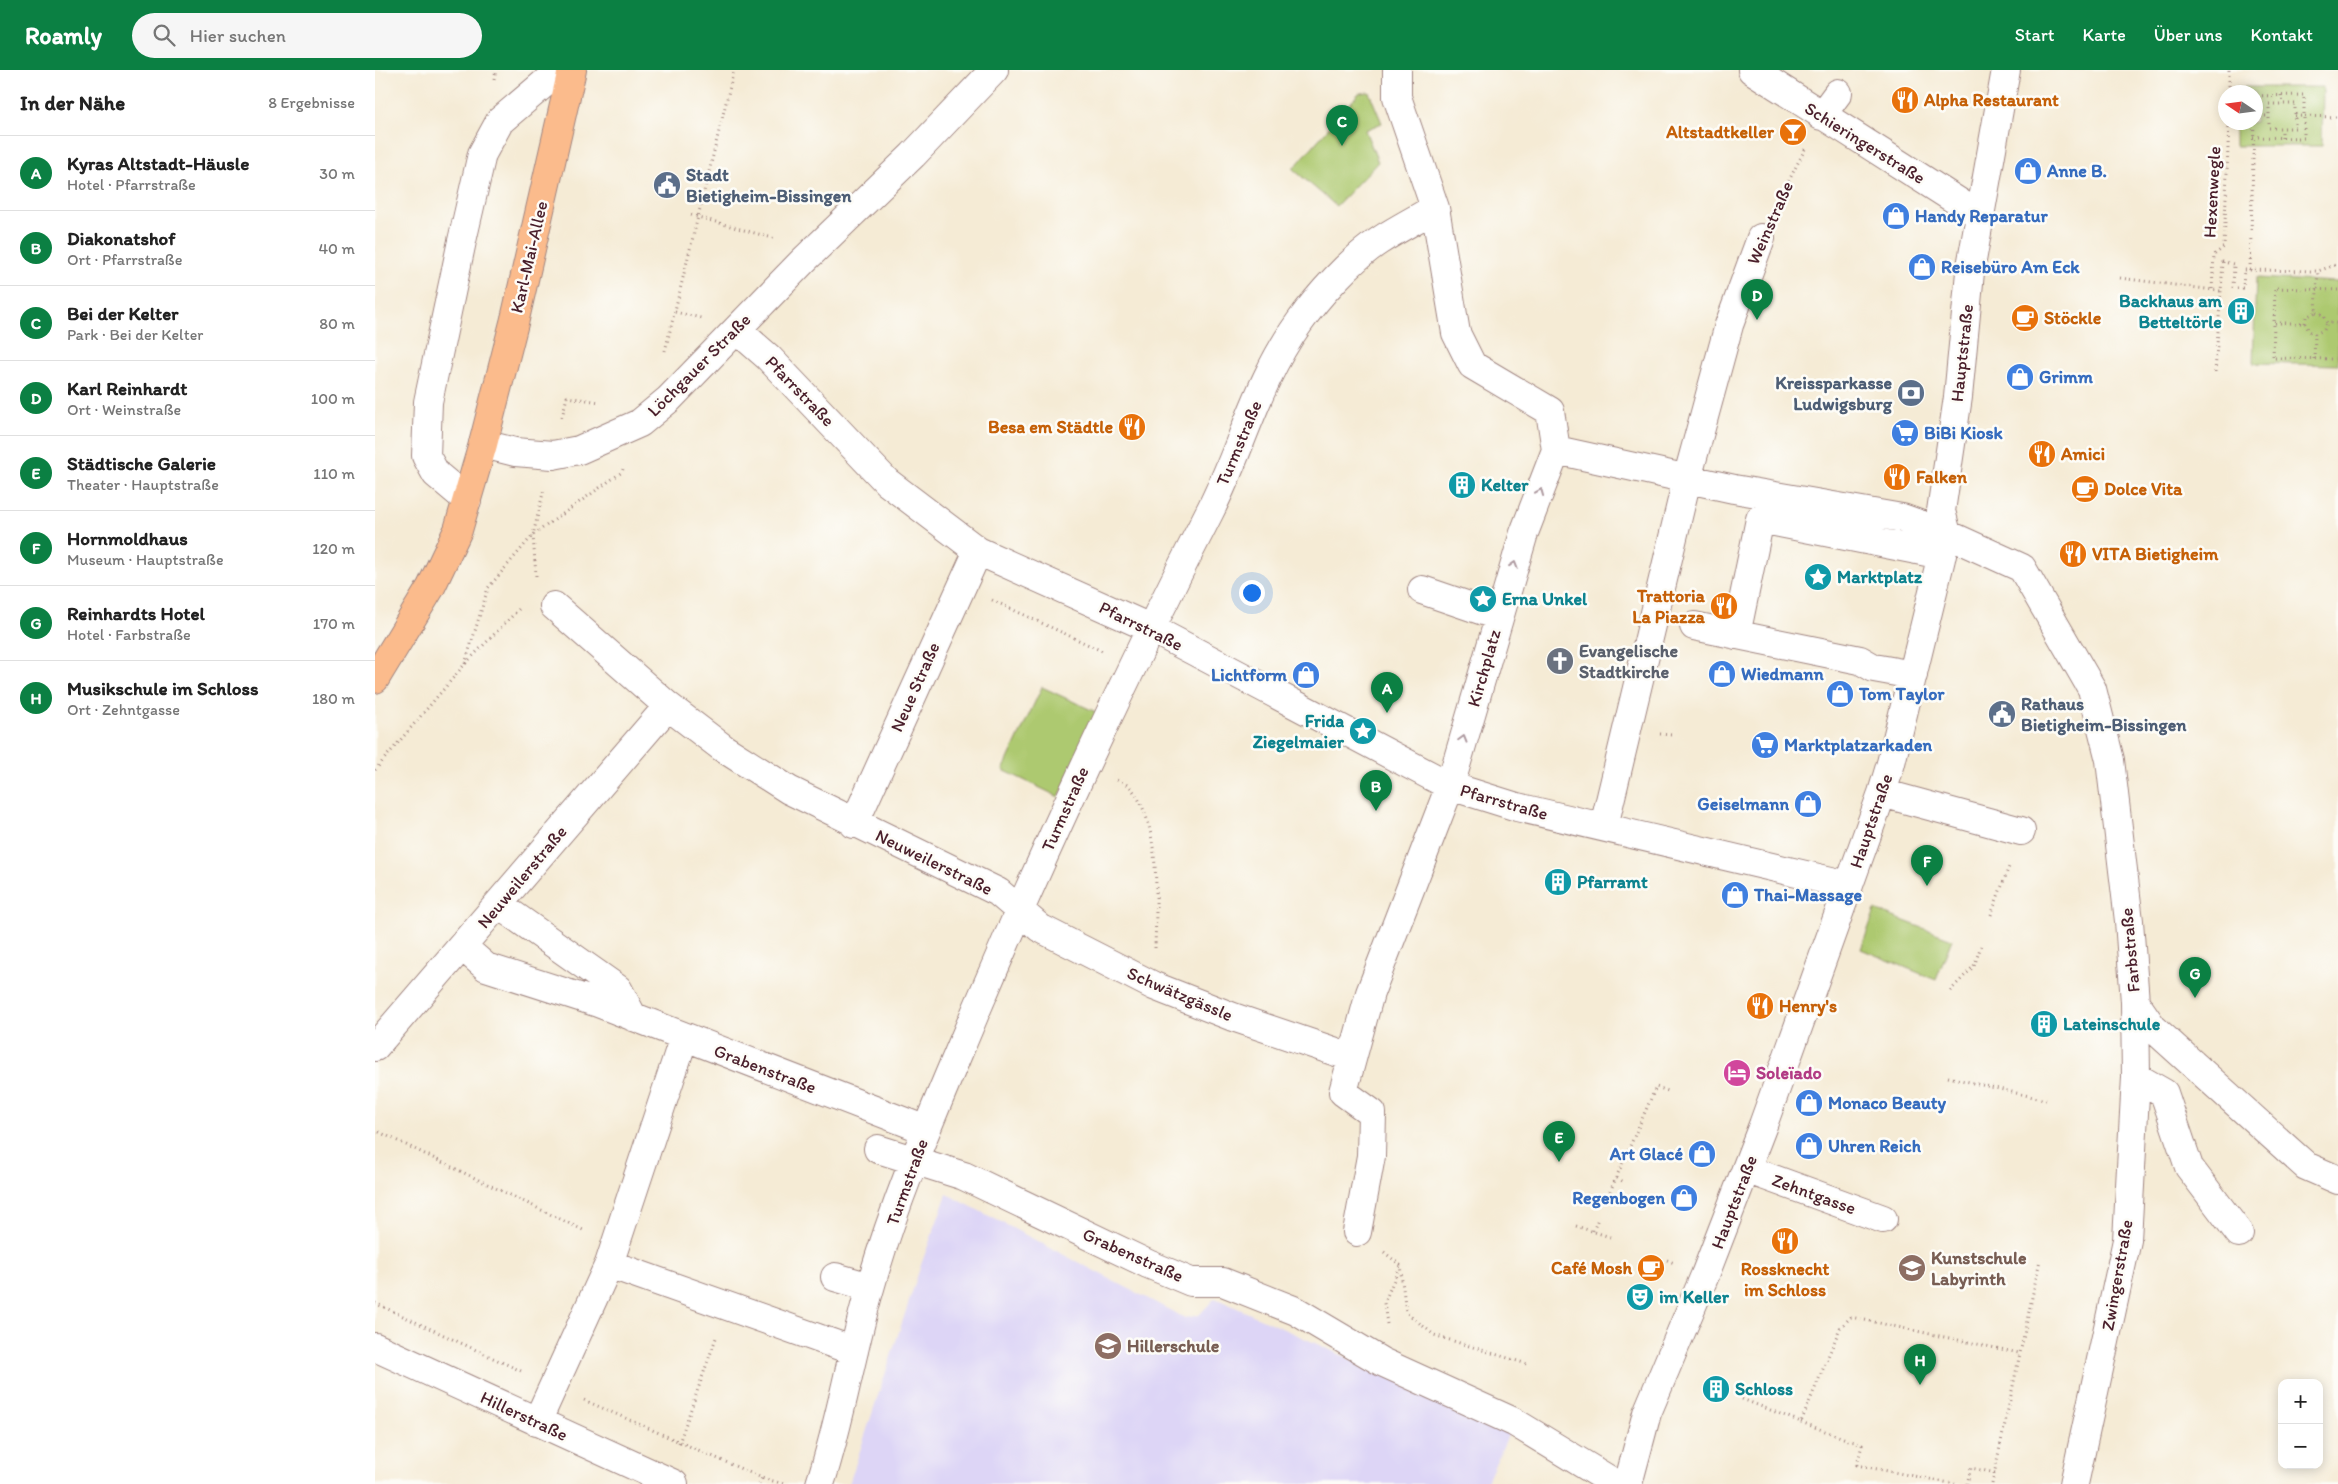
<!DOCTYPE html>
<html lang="de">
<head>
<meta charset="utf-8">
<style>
	body { margin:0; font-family:Itim,sans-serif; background:#f6f6f6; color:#222 }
	.controls { position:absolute; right:15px; bottom:15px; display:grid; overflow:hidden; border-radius:10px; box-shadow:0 2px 12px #0003 }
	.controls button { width:45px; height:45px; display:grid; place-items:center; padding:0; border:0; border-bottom:1px solid #e0e0e0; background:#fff; color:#222; font:25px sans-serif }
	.compass { position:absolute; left:1843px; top:15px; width:45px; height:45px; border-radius:50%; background:#fff; box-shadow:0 2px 12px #0003; rotate:283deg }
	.you { position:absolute; left:876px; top:522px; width:18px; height:18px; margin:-12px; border:4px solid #fff; border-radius:50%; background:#1a73e8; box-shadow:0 0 0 8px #1a73e833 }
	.badge { display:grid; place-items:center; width:32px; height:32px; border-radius:50%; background:#0b8043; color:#fff; font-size:16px; font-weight:700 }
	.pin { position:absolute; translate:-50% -41px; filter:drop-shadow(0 1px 2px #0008) }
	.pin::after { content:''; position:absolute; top:26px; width:18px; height:15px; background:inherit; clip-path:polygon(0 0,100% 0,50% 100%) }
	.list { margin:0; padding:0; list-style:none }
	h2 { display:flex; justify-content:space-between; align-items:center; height:65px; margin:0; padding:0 20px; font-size:21px }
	h2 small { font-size:16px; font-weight:400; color:#767676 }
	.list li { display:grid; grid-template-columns:32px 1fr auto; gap:15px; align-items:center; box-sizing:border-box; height:75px; padding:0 20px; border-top:1px solid #e0e0e0 }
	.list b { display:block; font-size:19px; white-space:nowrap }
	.list p { margin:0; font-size:16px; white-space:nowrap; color:#767676 }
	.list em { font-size:16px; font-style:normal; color:#767676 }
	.icon { flex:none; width:28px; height:28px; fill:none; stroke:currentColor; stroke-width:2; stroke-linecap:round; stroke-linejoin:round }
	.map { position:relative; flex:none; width:1963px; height:1414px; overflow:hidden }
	header { display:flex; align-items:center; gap:30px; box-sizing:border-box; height:70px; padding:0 25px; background:#0b8043; color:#fff }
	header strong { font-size:24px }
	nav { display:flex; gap:28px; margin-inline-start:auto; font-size:18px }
	.search { width:350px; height:45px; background:#f6f6f6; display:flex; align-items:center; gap:12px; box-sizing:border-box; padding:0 18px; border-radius:28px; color:#767676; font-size:19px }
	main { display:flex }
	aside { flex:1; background:#fff }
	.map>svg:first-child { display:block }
	.built { fill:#ddd5f6 }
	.green { fill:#adc96f; stroke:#7c744d }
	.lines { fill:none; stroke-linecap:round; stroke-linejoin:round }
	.minor-casing { stroke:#a08580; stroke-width:30 }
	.major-casing { stroke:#a08580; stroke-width:30 }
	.path { stroke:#a08580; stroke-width:3; stroke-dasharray:1 4; stroke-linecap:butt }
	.minor { stroke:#fff; stroke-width:28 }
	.major { stroke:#fbbb8c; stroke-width:28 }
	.oneway { stroke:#ae9aa0 }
	.labels { text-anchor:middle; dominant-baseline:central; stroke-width:5; stroke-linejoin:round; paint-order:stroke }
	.food-label { font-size:18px; font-weight:bold; fill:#c56008; stroke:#fdfcf7; text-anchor:start }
	.street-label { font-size:18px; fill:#4a1f2b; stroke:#fdfcf7 }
	.shop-label { font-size:18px; font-weight:bold; fill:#366cbe; stroke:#fdfcf7; text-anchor:start }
	.service-label { font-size:18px; font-weight:bold; fill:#4e5e75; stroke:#fdfcf7; text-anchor:start }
	.culture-label { font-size:18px; font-weight:bold; fill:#0d838f; stroke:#fdfcf7; text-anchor:start }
	.worship-label { font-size:18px; font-weight:bold; fill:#5b616d; stroke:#fdfcf7; text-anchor:start }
	.hotel-label { font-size:18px; font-weight:bold; fill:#b23c85; stroke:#fdfcf7; text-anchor:start }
	.education-label { font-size:18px; font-weight:bold; fill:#785e54; stroke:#fdfcf7; text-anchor:start }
</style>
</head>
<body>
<header>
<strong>Roamly</strong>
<div class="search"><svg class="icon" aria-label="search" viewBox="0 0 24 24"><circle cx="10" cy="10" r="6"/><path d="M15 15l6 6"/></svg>Hier suchen</div>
<nav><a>Start</a><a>Karte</a><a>Über uns</a><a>Kontakt</a></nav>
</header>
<main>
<aside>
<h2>In der Nähe<small>8 Ergebnisse</small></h2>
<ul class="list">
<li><span class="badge">A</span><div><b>Kyras Altstadt-Häusle</b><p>Hotel · Pfarrstraße</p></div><em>30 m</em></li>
<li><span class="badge">B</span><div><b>Diakonatshof</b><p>Ort · Pfarrstraße</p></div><em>40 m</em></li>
<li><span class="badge">C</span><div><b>Bei der Kelter</b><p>Park · Bei der Kelter</p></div><em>80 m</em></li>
<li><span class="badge">D</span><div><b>Karl Reinhardt</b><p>Ort · Weinstraße</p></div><em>100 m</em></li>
<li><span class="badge">E</span><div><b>Städtische Galerie</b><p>Theater · Hauptstraße</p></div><em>110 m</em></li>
<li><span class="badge">F</span><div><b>Hornmoldhaus</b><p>Museum · Hauptstraße</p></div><em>120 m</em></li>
<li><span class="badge">G</span><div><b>Reinhardts Hotel</b><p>Hotel · Farbstraße</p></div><em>170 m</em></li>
<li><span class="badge">H</span><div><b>Musikschule im Schloss</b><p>Ort · Zehntgasse</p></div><em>180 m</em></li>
</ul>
</aside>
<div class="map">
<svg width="1963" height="1414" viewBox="0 0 1963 1414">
	<rect width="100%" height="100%" fill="#fdfcf7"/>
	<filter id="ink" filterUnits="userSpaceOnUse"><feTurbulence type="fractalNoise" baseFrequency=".02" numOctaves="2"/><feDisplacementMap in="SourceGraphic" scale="10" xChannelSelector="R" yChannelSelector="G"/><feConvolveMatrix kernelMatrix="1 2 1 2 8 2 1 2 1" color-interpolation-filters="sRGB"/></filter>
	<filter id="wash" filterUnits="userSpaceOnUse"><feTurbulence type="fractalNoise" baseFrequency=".0096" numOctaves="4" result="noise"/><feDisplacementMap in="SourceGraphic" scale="20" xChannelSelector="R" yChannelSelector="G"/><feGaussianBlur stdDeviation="1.12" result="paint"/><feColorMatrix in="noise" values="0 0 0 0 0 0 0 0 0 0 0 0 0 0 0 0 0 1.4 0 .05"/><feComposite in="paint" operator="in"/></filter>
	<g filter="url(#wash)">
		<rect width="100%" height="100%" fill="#f5ebd5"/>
		<path class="built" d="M572 1124 810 1248 824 1245 840 1228 1135 1361 1111 1414H474L547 1192Z"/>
		<path class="green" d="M1861 17H1948L1947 76H1860V53L1880 52V22H1861Z
			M994 22 1007 53 990 60 1003 92 961 136 918 99 984 23Z
			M1881 208 1963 212V295L1878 293Z
			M667 617 723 643 684 727 628 700Z
			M1500 840 1577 869 1561 910 1486 879Z"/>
	</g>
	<g filter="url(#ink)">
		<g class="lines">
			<defs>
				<path id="minor" d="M1377 0 1604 145
					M1446 46 1463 23
					M362 260 393 287 512 412 603 481 775 558 1075 716 1142 737 1473 815
					M108 374 140 382 178 385 204 380 265 353 294 329 428 191 538 85 619 0
					M1181 380 1359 419 1527 448 1572 464 1647 498 1717 619 1735 690 1754 851 1760 932 1778 958 1931 1096 1963 1110
					M92 430 61 404 51 386 53 332 87 171 107 84 125 51 185 0
					M1047 520 1123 546
					M179 536 293 636 348 678 414 720 623 822 665 858 779 916 858 947 976 987
					M1319 556 1485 590 1499 598 1538 605
					M1361 565 1385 449 1567 485
					M1507 723 1646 761
					M479 754 603 481
					M1229 756 1312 409 1354 255 1386 168
					M124 835 243 919 258 947
					M88 877 111 897 223 933 551 1060
					M0 977 293 636
					M1761 1007 1789 1023 1814 1097 1864 1163
					M503 1079 589 1106 773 1194 816 1212H848L921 1241 1007 1292 1139 1352 1241 1414
					M1371 1099 1508 1149
					M982 1162 996 1086 997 1043 968 1022 995 923 1075 716 1149 463 1181 380 1175 341 1097 295 1081 263 1060 138 1022 27V0
					M234 1194 479 1281
					M460 1207 495 1217
					M0 1277 299 1414
					M162 1352 234 1194 309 967
					M445 1414C466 1350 476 1283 495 1218 522 1123 563 1032 601 941 673 772 750 606 834 443 866 381 882 311 924 253 943 226 976 189 1004 171 1022 159 1042 149 1060 138
					M1253 1414 1272 1343 1330 1205 1388 1055 1507 723 1516 693 1572 464 1566 441 1583 327 1595 202 1631 0
					M1699 1414 1752 1170 1761 1007 1760 932"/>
				<path id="major" d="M0 609 56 517 83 460 108 374 140 249 197 0"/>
			</defs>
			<use href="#minor" class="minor-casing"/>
			<use href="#major" class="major-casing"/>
			<path class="path" d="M1854 0V22
				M119 9 121 0
				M1906 25 1907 35
				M1894 34H1920V58H1894Z
				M1880 46H1894
				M1920 46 1963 47
				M1878 67 1929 68V25L1880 26
				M1907 68V58
				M1400 138 1431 77
				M316 145 401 169
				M1875 200 1879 52
				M1745 208 1846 221 1848 192 1859 194 1858 218H1868L1869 200 1943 201 1963 194
				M1837 219 1839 185 1849 177 1854 52
				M1963 220 1900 218 1898 288 1963 289
				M300 242 326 248
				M1941 242 1948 245 1952 253H1963
				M1900 253H1930L1934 261 1940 264
				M1930 253 1931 247 1941 242 1943 201
				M290 281 359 0
				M1939 289 1940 264 1949 260 1952 253
				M1840 302 1846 221
				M187 347 192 327 225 332
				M161 506 158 465 169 419
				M617 530 727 581
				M90 594 113 518 158 465 247 402 248 399
				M1285 664 1297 665
				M0 700 90 594 144 539
				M742 710C746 712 752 714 755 717 787 753 781 833 780 878
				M1616 845 1635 794
				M1575 921 1599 896 1606 876
				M1573 1007 1671 1030
				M0 1063 2 1061 208 1160
				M1242 1108 1249 1112
				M1233 1126 1281 1017 1293 1021
				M1201 1156 1235 1167
				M1218 1161 1223 1149
				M1009 1182 1025 1195 1031 1242 1059 1265 1152 1294
				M1292 1190 1299 1193
				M0 1233 146 1301
				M1012 1254 1009 1233 1025 1196
				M1367 1329 1426 1352 1465 1258 1476 1247 1644 1283
				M209 1330 387 1408 409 1414
				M1426 1352 1487 1375 1482 1395 1580 1414
				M304 1373 341 1268
				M384 1414 387 1408
				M1592 1414 1596 1398 1621 1403
				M1617 1414 1665 1190"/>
			<use href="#minor" class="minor"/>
			<use href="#major" class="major"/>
		</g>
		<defs><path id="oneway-chevron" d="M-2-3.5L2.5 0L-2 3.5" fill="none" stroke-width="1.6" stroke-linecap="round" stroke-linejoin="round" transform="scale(1.25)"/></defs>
		<g class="oneway">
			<use href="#oneway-chevron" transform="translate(1165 422) rotate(-68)"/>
			<use href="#oneway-chevron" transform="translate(1139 495) rotate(-73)"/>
			<use href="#oneway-chevron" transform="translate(1088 669) rotate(-74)"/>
		</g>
	</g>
	<defs>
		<symbol id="restaurant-disc" viewBox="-11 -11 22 22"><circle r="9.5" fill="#e8710a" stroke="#fdfcf7"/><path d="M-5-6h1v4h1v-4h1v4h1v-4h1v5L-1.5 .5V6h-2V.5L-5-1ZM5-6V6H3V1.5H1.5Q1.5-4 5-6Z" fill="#fff"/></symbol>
		<symbol id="bar-disc" viewBox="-11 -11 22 22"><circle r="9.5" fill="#e8710a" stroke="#fdfcf7"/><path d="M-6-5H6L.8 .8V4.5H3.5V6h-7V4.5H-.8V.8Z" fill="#fff"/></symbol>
		<symbol id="shop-disc" viewBox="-11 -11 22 22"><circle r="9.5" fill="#3f7fe0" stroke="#fdfcf7"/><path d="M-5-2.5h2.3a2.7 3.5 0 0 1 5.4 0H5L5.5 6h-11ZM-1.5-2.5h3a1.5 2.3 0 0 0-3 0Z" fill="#fff"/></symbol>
		<symbol id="civic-disc" viewBox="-11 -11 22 22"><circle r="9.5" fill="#5c6f8a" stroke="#fdfcf7"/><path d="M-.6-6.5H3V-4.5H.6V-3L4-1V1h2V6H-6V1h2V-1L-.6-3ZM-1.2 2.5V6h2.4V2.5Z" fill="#fff"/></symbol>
		<symbol id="building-disc" viewBox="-11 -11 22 22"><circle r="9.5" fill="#0f9aa8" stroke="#fdfcf7"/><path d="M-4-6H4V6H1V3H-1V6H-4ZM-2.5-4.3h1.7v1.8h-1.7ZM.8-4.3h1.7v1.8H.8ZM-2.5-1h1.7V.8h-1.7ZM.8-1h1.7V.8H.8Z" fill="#fff"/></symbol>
		<symbol id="cafe-disc" viewBox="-11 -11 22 22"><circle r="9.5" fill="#e8710a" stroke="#fdfcf7"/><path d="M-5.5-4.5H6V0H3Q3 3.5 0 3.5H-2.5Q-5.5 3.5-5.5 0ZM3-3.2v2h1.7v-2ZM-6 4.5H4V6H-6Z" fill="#fff"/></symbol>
		<symbol id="bank-disc" viewBox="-11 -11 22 22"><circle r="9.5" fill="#5c6f8a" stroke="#fdfcf7"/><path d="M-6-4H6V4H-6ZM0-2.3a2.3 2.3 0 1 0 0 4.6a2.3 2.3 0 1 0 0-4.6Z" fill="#fff"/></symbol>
		<symbol id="supermarket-disc" viewBox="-11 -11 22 22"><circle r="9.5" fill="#3f7fe0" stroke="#fdfcf7"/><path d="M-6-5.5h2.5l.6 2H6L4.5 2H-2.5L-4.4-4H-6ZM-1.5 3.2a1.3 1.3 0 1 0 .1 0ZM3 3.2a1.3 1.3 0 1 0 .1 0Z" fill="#fff"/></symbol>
		<symbol id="sight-disc" viewBox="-11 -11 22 22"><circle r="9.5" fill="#0f9aa8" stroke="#fdfcf7"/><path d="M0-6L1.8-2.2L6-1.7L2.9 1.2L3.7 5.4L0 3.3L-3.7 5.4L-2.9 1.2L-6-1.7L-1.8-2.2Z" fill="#fff"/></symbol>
		<symbol id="church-disc" viewBox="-11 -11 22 22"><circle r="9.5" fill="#6b7280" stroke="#fdfcf7"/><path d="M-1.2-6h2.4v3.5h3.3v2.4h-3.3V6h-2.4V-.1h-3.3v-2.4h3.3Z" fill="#fff"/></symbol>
		<symbol id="hotel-disc" viewBox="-11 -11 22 22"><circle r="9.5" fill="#d1479c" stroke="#fdfcf7"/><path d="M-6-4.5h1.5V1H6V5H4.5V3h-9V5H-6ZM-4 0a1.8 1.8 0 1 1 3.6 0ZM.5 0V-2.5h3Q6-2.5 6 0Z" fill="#fff"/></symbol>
		<symbol id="school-disc" viewBox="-11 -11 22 22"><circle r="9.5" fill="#8d6e63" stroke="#fdfcf7"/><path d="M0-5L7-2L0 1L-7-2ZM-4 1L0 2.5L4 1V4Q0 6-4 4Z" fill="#fff"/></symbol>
		<symbol id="theatre-disc" viewBox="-11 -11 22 22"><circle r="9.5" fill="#0f9aa8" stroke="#fdfcf7"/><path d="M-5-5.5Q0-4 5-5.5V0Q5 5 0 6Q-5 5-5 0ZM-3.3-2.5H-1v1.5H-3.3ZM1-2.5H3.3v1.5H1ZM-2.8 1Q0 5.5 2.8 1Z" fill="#fff"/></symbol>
	</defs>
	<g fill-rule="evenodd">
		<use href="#restaurant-disc" x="1514" y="14" width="32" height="32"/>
		<use href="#bar-disc" x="1402" y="46" width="32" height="32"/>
		<use href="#shop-disc" x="1637" y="85" width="32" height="32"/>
		<use href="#civic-disc" x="276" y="99" width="32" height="32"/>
		<use href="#shop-disc" x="1505" y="130" width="32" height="32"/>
		<use href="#shop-disc" x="1531" y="181" width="32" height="32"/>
		<use href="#building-disc" x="1850" y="225" width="32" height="32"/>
		<use href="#cafe-disc" x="1634" y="232" width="32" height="32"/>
		<use href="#shop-disc" x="1629" y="291" width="32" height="32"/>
		<use href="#bank-disc" x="1520" y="307" width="32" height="32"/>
		<use href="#restaurant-disc" x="741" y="341" width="32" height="32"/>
		<use href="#supermarket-disc" x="1514" y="347" width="32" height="32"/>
		<use href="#restaurant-disc" x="1651" y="368" width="32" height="32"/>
		<use href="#restaurant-disc" x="1506" y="391" width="32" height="32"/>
		<use href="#building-disc" x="1071" y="399" width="32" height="32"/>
		<use href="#cafe-disc" x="1694" y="403" width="32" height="32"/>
		<use href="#restaurant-disc" x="1682" y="468" width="32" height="32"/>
		<use href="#sight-disc" x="1427" y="491" width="32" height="32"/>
		<use href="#sight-disc" x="1092" y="513" width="32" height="32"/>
		<use href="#restaurant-disc" x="1333" y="520" width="32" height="32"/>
		<use href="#church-disc" x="1169" y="575" width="32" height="32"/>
		<use href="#shop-disc" x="1331" y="588" width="32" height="32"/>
		<use href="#shop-disc" x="915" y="589" width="32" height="32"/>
		<use href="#shop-disc" x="1449" y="608" width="32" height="32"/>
		<use href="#civic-disc" x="1611" y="628" width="32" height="32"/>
		<use href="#sight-disc" x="972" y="645" width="32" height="32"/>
		<use href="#supermarket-disc" x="1374" y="659" width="32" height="32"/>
		<use href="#shop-disc" x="1417" y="718" width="32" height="32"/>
		<use href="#building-disc" x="1167" y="796" width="32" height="32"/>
		<use href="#shop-disc" x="1344" y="809" width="32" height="32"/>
		<use href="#restaurant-disc" x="1369" y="920" width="32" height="32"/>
		<use href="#building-disc" x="1653" y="938" width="32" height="32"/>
		<use href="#hotel-disc" x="1346" y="987" width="32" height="32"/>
		<use href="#shop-disc" x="1418" y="1017" width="32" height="32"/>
		<use href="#shop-disc" x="1418" y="1060" width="32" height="32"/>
		<use href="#shop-disc" x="1311" y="1068" width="32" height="32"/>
		<use href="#shop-disc" x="1293" y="1112" width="32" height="32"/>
		<use href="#restaurant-disc" x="1394" y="1155" width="32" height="32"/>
		<use href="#cafe-disc" x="1260" y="1182" width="32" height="32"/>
		<use href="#school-disc" x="1521" y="1182" width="32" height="32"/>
		<use href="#theatre-disc" x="1249" y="1211" width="32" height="32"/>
		<use href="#school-disc" x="717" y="1260" width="32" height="32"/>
		<use href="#building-disc" x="1325" y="1303" width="32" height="32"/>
	</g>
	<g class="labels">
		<g class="food-label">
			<text x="1549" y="30">Alpha Restaurant</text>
			<text x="1399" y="62" text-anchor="end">Altstadtkeller</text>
			<text x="1669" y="248">Stöckle</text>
			<text x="738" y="357" text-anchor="end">Besa em Städtle</text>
			<text x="1686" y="384">Amici</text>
			<text x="1541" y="407">Falken</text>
			<text x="1729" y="419">Dolce Vita</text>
			<text x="1717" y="484">VITA Bietigheim</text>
			<text x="1330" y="526" text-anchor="end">Trattoria<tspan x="1330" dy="21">La Piazza</tspan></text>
			<text x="1404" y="936">Henry's</text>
			<text x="1257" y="1198" text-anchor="end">Café Mosh</text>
			<text x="1410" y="1199" text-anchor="middle">Rossknecht<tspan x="1410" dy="21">im Schloss</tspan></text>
		</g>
		<g class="street-label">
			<text transform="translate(1490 73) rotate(32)">Schieringerstraße</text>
			<text transform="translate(1837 122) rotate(-87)">Hexenwegle</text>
			<text transform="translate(1395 153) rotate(-66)">Weinstraße</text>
			<text transform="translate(154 187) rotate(-77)">Karl-Mai-Allee</text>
			<text transform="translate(1587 283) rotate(-84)">Hauptstraße</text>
			<text transform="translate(324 295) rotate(-45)">Löchgauer Straße</text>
			<text transform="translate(425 321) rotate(46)">Pfarrstraße</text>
			<text transform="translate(864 373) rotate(-67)">Turmstraße</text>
			<text transform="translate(766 556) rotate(26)">Pfarrstraße</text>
			<text transform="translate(1109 598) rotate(-74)">Kirchplatz</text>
			<text transform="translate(540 617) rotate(-66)">Neue Straße</text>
			<text transform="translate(1129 732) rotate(16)">Pfarrstraße</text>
			<text transform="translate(690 739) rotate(-66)">Turmstraße</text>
			<text transform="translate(1496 751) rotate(-71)">Hauptstraße</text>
			<text transform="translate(559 792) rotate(26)">Neuweilerstraße</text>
			<text transform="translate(147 807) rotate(-50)">Neuweilerstraße</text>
			<text transform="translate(1755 880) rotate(-95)">Farbstraße</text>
			<text transform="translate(805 924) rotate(23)">Schwätzgässle</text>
			<text transform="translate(390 999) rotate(21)">Grabenstraße</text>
			<text transform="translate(532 1112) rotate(-70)">Turmstraße</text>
			<text transform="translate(1439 1124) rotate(20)">Zehntgasse</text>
			<text transform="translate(1359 1132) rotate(-69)">Hauptstraße</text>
			<text transform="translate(758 1185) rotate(24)">Grabenstraße</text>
			<text transform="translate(1742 1205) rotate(-80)">Zwingerstraße</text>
			<text transform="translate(149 1346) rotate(25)">Hillerstraße</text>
		</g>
		<g class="shop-label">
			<text x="1672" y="101">Anne B.</text>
			<text x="1540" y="146">Handy Reparatur</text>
			<text x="1566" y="197">Reisebüro Am Eck</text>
			<text x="1664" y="307">Grimm</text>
			<text x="1549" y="363">BiBi Kiosk</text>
			<text x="1366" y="604">Wiedmann</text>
			<text x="912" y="605" text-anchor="end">Lichtform</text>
			<text x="1484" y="624">Tom Taylor</text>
			<text x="1409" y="675">Marktplatzarkaden</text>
			<text x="1414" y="734" text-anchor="end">Geiselmann</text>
			<text x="1379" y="825">Thai-Massage</text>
			<text x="1453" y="1033">Monaco Beauty</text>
			<text x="1453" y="1076">Uhren Reich</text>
			<text x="1308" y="1084" text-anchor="end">Art Glacé</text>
			<text x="1290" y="1128" text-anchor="end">Regenbogen</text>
		</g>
		<g class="service-label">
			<text x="311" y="105">Stadt<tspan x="311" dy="21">Bietigheim-Bissingen</tspan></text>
			<text x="1517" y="313" text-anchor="end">Kreissparkasse<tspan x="1517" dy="21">Ludwigsburg</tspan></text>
			<text x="1646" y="634">Rathaus<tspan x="1646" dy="21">Bietigheim-Bissingen</tspan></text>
		</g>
		<g class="culture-label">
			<text x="1847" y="231" text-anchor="end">Backhaus am<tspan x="1847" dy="21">Betteltörle</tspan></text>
			<text x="1106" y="415">Kelter</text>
			<text x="1462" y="507">Marktplatz</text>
			<text x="1127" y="529">Erna Unkel</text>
			<text x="969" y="651" text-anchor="end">Frida<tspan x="969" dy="21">Ziegelmaier</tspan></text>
			<text x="1202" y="812">Pfarramt</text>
			<text x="1688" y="954">Lateinschule</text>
			<text x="1284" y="1227">im Keller</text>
			<text x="1360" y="1319">Schloss</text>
		</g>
		<g class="worship-label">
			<text x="1204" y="581">Evangelische<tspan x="1204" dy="21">Stadtkirche</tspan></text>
		</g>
		<g class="hotel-label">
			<text x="1381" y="1003">Soleïado</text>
		</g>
		<g class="education-label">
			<text x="1556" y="1188">Kunstschule<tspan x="1556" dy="21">Labyrinth</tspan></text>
			<text x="752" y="1276">Hillerschule</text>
		</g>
	</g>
</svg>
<div class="controls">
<button>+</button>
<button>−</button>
</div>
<svg class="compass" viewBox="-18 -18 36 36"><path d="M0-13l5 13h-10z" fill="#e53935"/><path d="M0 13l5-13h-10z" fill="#767676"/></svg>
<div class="you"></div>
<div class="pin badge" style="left:1012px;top:643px">A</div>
<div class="pin badge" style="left:1001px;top:741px">B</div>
<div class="pin badge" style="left:967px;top:76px">C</div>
<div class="pin badge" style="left:1382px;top:250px">D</div>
<div class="pin badge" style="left:1184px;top:1092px">E</div>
<div class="pin badge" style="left:1552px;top:816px">F</div>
<div class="pin badge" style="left:1820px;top:928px">G</div>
<div class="pin badge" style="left:1545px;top:1315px">H</div>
</div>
</main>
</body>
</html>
